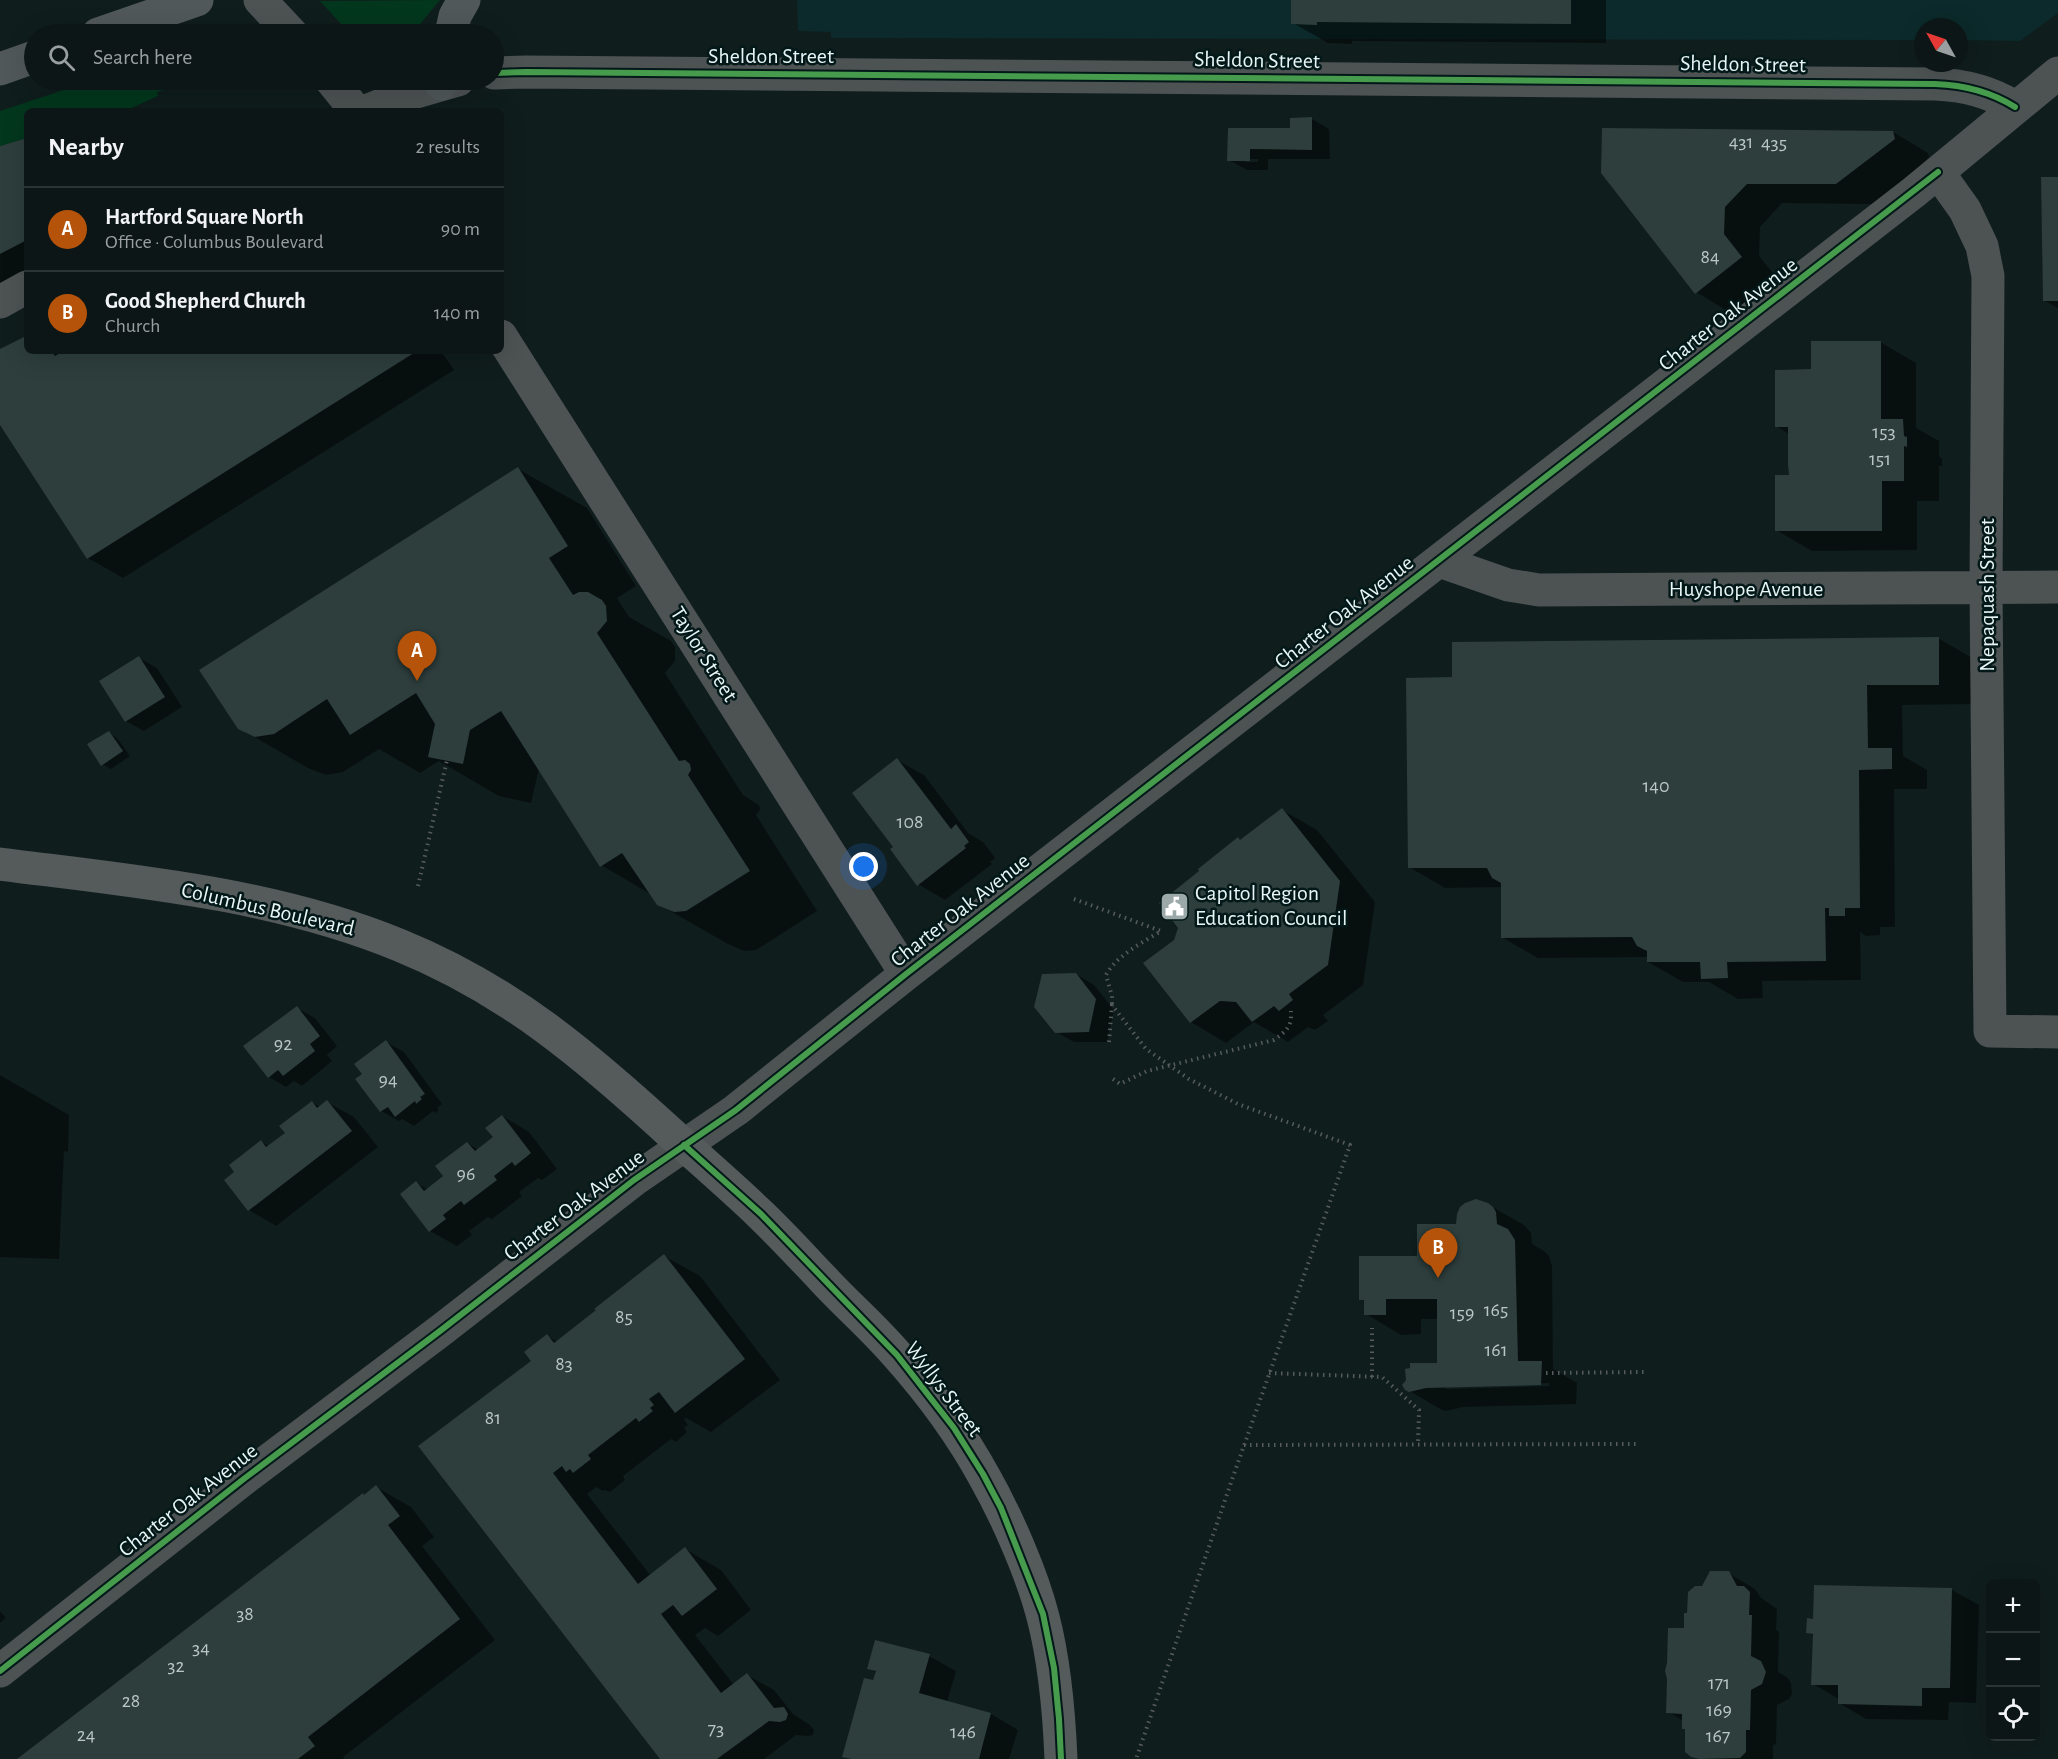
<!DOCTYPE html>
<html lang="en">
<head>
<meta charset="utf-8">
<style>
	body { margin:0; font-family:"Alegreya Sans",sans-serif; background:#151f1f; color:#f1f3f6 }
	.controls { position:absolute; right:18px; bottom:18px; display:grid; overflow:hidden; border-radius:9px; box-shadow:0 6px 24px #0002 }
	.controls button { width:54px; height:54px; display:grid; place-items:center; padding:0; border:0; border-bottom:2px solid #2c3535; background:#0c1616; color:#f1f3f6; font:30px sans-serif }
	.compass { position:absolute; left:1914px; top:18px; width:54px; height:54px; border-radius:50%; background:#0c1616; box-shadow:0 6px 24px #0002; rotate:310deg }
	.you { position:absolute; left:864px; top:867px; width:21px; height:21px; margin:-15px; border:4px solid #fff; border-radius:50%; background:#1a73e8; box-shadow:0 0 0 9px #1a73e833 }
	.badge { display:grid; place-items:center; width:39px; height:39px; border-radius:50%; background:#b45309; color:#fff; font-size:20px; font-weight:700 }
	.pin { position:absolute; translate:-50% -50px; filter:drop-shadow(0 2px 3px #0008) }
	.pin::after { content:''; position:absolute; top:32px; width:21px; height:18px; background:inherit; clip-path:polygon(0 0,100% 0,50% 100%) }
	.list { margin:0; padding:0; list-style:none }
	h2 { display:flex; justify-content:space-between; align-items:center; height:78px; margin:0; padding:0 24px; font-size:26px }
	h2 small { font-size:20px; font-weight:400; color:#9a9fa1 }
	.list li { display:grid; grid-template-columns:39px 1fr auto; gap:18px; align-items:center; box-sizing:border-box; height:84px; padding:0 24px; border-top:2px solid #2c3535 }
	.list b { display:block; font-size:22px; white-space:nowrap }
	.list p { margin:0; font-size:20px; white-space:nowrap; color:#9a9fa1 }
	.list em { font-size:20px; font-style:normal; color:#9a9fa1 }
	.icon { flex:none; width:33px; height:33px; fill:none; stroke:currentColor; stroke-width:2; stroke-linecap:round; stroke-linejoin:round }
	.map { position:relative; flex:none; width:2058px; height:1759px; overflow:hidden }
	.search { position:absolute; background:#0c1616; box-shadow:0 6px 24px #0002; left:24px; top:24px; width:480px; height:66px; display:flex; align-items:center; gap:15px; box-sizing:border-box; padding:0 21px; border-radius:33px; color:#9a9fa1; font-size:22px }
	.panel { position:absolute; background:#0c1616; box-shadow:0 6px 24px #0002; left:24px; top:108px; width:480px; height:246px; border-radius:9px }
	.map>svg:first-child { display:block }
	.built { fill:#0c2a2b }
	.green { fill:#03371d }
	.shadow { fill:#0007; fill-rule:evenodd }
	.building { fill:#2d3e3c }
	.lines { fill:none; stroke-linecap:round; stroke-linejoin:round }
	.path { stroke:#565b5c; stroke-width:4; stroke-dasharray:1.5 4.5; stroke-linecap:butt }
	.minor { stroke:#4d5253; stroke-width:33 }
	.major { stroke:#555a5b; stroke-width:33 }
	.highway { stroke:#515859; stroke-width:33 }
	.cycleway-casing { stroke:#031819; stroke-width:10 }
	.cycleway { stroke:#469c4c; stroke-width:6 }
	.labels { text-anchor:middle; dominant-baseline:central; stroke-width:5; stroke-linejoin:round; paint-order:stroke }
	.number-label { font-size:20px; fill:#b9c7c7 }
	.street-label { font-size:22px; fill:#e8f5f5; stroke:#031819 }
	.poi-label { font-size:22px; fill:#e8f5f5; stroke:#031819; text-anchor:start }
</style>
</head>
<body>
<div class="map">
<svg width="2058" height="1759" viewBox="0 0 2058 1759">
	<rect width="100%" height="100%" fill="#101d1d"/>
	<path class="built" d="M797 0H2058V13L2020 41 1959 40V27H1923V40L831 38V32L798 31Z"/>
	<path class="green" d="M440 0 412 34H350L320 1Z
		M94 80H200L157 92 158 96 125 111H27V138L0 146V111Z"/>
	<path class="shadow" d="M1293 0H1606V43L1352 41V44L1328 43 1293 23Z
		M1312 119 1329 129 1330 159H1268V170H1247L1229 160V129H1291ZM1245 159H1258V162H1245Z
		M1893 132 1928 153 1930 159 1872 204 1782 203 1760 227 1759 256 1777 278 1731 313 1696 292 1603 173Z
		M27 140V278L0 292V147Z
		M2058 179V308L2045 301Z
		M24 338 27 340V351L64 352 441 351 454 370 123 578 88 558 0 423V351Z
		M1880 342 1916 363V428L1939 441V456L1942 459V466H1939V501H1917V550L1812 551 1776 530 1791 476 1789 434 1776 426 1813 371Z
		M518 469 587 508 636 586 617 598 629 617 671 641 675 647V661L665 673 743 795 759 805 760 810 756 815 817 911 756 950 744 951 728 944 658 904 652 895 601 865 539 768 531 803 499 796 439 761 420 773 379 749 343 772 326 775 308 768 239 728Z
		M1938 638 1974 659V704L1902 705 1903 756 1927 770V789H1894L1895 927H1880V935L1866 936 1860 932 1861 980 1762 981 1763 998 1738 999 1709 982H1683L1648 962V957L1538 958 1503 938 1502 887 1445 888 1409 867 1454 679Z
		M139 658 157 668 182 707 144 731 126 721Z
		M109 733 117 738 130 756 111 769 102 764Z
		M897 760 924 775 968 833 983 842 995 858 990 862 992 864 945 900 918 884 895 847Z
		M1282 810 1317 830 1375 902 1363 985 1323 1015 1328 1021 1315 1030 1308 1027 1288 1042 1254 1022 1226 1043 1191 1022 1175 941 1241 841Z
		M1076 974 1094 985 1114 1010 1107 1042H1074L1056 1032Z
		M297 1008 315 1018 337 1046 327 1055 332 1061 302 1086 294 1081 286 1087 269 1077Z
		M386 1042 404 1052 442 1104 437 1108 439 1110 435 1113 433 1111 414 1126 402 1119 399 1121 381 1111 364 1074Z
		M0 1075 69 1115 68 1152 64 1151 59 1259 0 1257Z
		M312 1102 320 1107 327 1102 354 1117 378 1147 276 1226 249 1210 226 1180 236 1172 261 1142 269 1146 287 1133Z
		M502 1116 529 1132 557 1169 542 1180 538 1178 519 1192 522 1196 492 1219 488 1217 469 1231 472 1235 457 1246 430 1231 417 1183 428 1190 445 1177 467 1143 479 1150 495 1138Z
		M1487 1204 1524 1225 1531 1233 1532 1244 1544 1251 1549 1256 1552 1266 1553 1369 1577 1383 1576 1404 1463 1407 1446 1411 1442 1410 1406 1389 1412 1370 1438 1364V1319H1421V1334L1401 1335 1366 1314V1302L1360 1299 1418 1258ZM1549 1383V1386L1445 1389V1386Z
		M664 1256 700 1276 780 1380 711 1432 686 1418 684 1419 688 1425 684 1428 687 1432 676 1442 671 1439 623 1476 625 1480 610 1492 605 1490 603 1491 596 1487 587 1494 651 1576 685 1549 721 1570 751 1610 718 1636 705 1628 695 1635 734 1685 747 1675 774 1690 793 1714 810 1725 814 1730 813 1735 808 1736 796 1735 764 1759H662L420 1446 533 1361 547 1336 558 1342Z
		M376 1487 411 1507 434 1537 422 1546 495 1640 343 1757 344 1759H19Z
		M1728 1573 1755 1589 1761 1598 1777 1609 1776 1630 1779 1632 1778 1672 1788 1678 1791 1683 1792 1694 1789 1699 1777 1705 1776 1744 1773 1745V1759H1697L1692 1756 1684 1721 1668 1712 1689 1615 1703 1588Z
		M1952 1590 1979 1605 1976 1703 1949 1702 1948 1720 1866 1719 1839 1703V1699L1813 1684 1814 1636 1808 1632 1814 1620Z
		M0 1611 6 1618 0 1623Z
		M929 1656 956 1671 947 1702 991 1714 1018 1730 1009 1759H849L844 1756 874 1682 877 1673 869 1668Z"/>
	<path class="building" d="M1291 0H1571V24L1317 22V25L1291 24Z
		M1312 117V150L1250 149V161H1227L1228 128H1290V118Z
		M1602 128 1893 131 1895 139 1836 184H1747L1725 207 1724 234 1742 257 1695 294 1601 173Z
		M27 138V240L0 254V146Z
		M2041 177H2058V301H2043Z
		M24 337 27 341V351H51L55 356 63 351H417L87 559 0 425V349Z
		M1811 341H1881V419H1903L1904 436 1907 437V447L1904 446V481H1882V531H1775V475H1789L1788 465V427H1775V370L1811 369Z
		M518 467 568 546 549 558 573 595 579 592H588L602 600 606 606 607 621 597 633 679 761 685 760 690 764 691 770 688 775 750 871 686 911 674 912 657 905 622 853 600 867 501 711 470 730 463 764 428 757 435 724 416 693 350 735 327 699 274 734 255 737 238 729 199 670Z
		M1939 637V685H1867L1868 748H1892V769L1859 770 1860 908H1845V916H1829V908H1825L1826 961 1727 962 1728 978 1701 979 1700 962H1647V951L1637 946 1632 937 1501 938V883L1492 878 1487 868H1408L1406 678 1452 677V642Z
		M139 656 165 697 125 722 99 681Z
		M109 731 123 751 101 766 87 744Z
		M897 758 951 829 956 824 969 842 964 846 966 848 917 886 890 849 893 847 852 793Z
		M1282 808 1340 881 1328 965 1289 994 1293 1000 1279 1011 1274 1006 1252 1022 1236 1002 1220 1001 1190 1023 1143 963 1174 940 1178 928 1159 903 1199 871 1198 869 1238 837 1240 840Z
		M1076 973 1096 999 1089 1032 1055 1033 1034 1007 1042 974Z
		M297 1006 320 1036 310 1044 315 1051 283 1076 278 1070 268 1078 243 1046Z
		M386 1040 425 1094 420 1097 422 1099 416 1104 415 1101 395 1117 388 1107 380 1112 355 1079 362 1074 354 1064Z
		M327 1100 352 1131 248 1211 224 1180 234 1172 229 1165 261 1140 266 1147 285 1133 279 1126 312 1101 317 1108Z
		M502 1115 531 1153 515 1166 512 1162 494 1176 497 1180 464 1205 461 1201 443 1215 446 1219 429 1232 400 1194 416 1181 424 1191 443 1176 435 1166 467 1142 475 1151 493 1137 485 1128Z
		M1476 1199 1488 1203 1493 1207 1496 1212 1497 1224 1508 1229 1515 1240 1518 1361H1542L1541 1385 1426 1388 1409 1392 1405 1390 1402 1385 1406 1380 1405 1369 1410 1368V1363H1437V1299H1386V1315H1364V1300H1359V1256H1417V1224H1456L1457 1214 1460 1207 1465 1203Z
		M664 1254 745 1359 675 1413 659 1392 649 1399 654 1405 650 1408 653 1411 639 1422 636 1418 588 1455 591 1459 573 1473 570 1469 566 1472 562 1466 553 1473 638 1584 685 1547 717 1589 682 1616 673 1605 661 1614 721 1693 747 1673 774 1708 784 1707 788 1714 786 1720 780 1722 769 1721 717 1759H660L418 1446 531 1361 524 1352 547 1334 554 1343 596 1310 594 1309Z
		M376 1485 400 1516 388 1525 460 1619 308 1737 315 1746 298 1759H17L363 1493 364 1495Z
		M1710 1571H1729L1737 1586H1744L1750 1592 1749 1615H1752L1751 1656 1761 1661 1766 1672 1762 1684 1751 1690 1750 1730H1746V1752L1740 1758 1699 1759 1691 1757 1685 1752V1729H1682V1714L1666 1713 1667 1679 1665 1671 1667 1663 1668 1628H1684V1613H1687L1688 1592 1695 1586H1702Z
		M1814 1585 1952 1588 1950 1688H1922V1706L1838 1704V1685H1811L1813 1634 1806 1633 1807 1618 1813 1619Z
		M875 1640 930 1654 919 1693 991 1713 979 1759H851L842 1757 864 1678 873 1680 876 1671 867 1669Z"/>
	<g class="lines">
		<path class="path" d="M418 886 447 760
			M1074 899 1161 931C1142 943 1117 955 1106 975L1112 996V1005
			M1109 1042 1112 1005 1146 1049 1189 1079 1238 1104 1350 1145 1235 1471 1136 1759
			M1113 1079 1120 1084 1147 1071 1274 1040C1286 1031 1292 1027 1291 1011
			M1269 1373 1382 1377 1419 1410 1418 1443
			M1546 1373 1646 1372
			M1372 1377V1328
			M1244 1445 1637 1444"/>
		<path class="minor" d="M260 0 292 34
			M494 73 526 72 1935 84C1964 85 1991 92 2015 107
			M331 80 356 111
			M366 111 406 95 458 80
			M1938 172 1965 210 1982 246 1988 276 1986 587 1990 1031 2058 1032
			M0 302 27 287
			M501 336 906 974
			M1439 561 1508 585 1539 590 2058 587
			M0 1671 245 1478 440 1331 634 1180 736 1110 906 974 1914 192 2058 73"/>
		<path class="major" d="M0 864C134 881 272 893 399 945 510 990 589 1058 676 1138 704 1163 733 1188 760 1214 782 1235 802 1257 823 1279 847 1305 874 1328 897 1355 930 1392 961 1434 985 1478 1007 1517 1032 1574 1043 1617 1055 1663 1059 1711 1061 1759"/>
		<path class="highway" d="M98 34 197 0
			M451 34 455 16 464 0
			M0 69 34 57
			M441 84 442 80"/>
		<defs>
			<path id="cycleway" d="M494 73 526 72 1935 84C1964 85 1991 92 2015 107
				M684 1145 761 1214 897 1355 954 1428 983 1474 1001 1508 1043 1614 1054 1668 1059 1719 1061 1759
				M0 1671 245 1478 440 1331 634 1180 736 1110 906 974 1938 172"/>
		</defs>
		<use href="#cycleway" class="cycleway-casing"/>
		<use href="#cycleway" class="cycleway"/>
	</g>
	<defs>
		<symbol id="civic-square" viewBox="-11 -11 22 22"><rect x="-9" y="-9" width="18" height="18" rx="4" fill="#9ca9a9" stroke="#031819"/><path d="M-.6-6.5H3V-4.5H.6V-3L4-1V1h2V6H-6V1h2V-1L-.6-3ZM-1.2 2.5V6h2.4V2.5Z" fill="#fff"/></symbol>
	</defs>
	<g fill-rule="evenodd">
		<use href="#civic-square" x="1158" y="890" width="33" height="33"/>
	</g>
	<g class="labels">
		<g class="number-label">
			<text x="1741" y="142">431</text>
			<text x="1774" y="143">435</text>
			<text x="1710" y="257">84</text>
			<text x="1884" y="432">153</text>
			<text x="1880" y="459">151</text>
			<text x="1656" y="786">140</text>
			<text x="910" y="822">108</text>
			<text x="283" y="1044">92</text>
			<text x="388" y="1080">94</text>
			<text x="466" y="1174">96</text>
			<text x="1496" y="1310">165</text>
			<text x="1462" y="1313">159</text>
			<text x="624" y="1317">85</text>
			<text x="1496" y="1350">161</text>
			<text x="564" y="1364">83</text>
			<text x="493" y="1418">81</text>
			<text x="245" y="1614">38</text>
			<text x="201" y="1648">34</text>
			<text x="176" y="1666">32</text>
			<text x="1719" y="1683">171</text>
			<text x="131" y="1701">28</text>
			<text x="1719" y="1710">169</text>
			<text x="716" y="1729">73</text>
			<text x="963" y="1732">146</text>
			<text x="86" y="1735">24</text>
			<text x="1718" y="1736">167</text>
		</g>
		<g class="street-label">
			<text x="771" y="56">Sheldon Street</text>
			<text transform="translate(1257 60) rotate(1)">Sheldon Street</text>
			<text transform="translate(1743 64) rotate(1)">Sheldon Street</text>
			<text transform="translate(1728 314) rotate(-38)">Charter Oak Avenue</text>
			<text x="1746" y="589">Huyshope Avenue</text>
			<text transform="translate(1987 595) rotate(-90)">Nepaquash Street</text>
			<text transform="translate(1344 612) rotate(-38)">Charter Oak Avenue</text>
			<text transform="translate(704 654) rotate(58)">Taylor Street</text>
			<text transform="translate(268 909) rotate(13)">Columbus Boulevard</text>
			<text transform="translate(960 910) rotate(-38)">Charter Oak Avenue</text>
			<text transform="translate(574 1205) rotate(-37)">Charter Oak Avenue</text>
			<text transform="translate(944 1389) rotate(53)">Wyllys Street</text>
			<text transform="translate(188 1500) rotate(-38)">Charter Oak Avenue</text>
		</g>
		<g class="poi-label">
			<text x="1195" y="893">Capitol Region<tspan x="1195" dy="25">Education Council</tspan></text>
		</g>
	</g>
</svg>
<div class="controls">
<button>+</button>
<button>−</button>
<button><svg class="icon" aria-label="locate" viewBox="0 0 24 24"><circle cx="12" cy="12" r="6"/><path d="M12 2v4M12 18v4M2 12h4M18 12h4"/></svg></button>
</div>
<svg class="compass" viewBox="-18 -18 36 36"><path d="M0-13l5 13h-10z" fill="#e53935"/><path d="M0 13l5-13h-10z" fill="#9a9fa1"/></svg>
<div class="you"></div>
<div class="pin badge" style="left:417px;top:681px">A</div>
<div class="pin badge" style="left:1438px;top:1278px">B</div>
<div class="search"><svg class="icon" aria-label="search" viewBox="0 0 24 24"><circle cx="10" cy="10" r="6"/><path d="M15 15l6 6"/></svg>Search here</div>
<section class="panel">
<h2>Nearby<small>2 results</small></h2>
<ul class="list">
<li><span class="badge">A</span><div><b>Hartford Square North</b><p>Office · Columbus Boulevard</p></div><em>90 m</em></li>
<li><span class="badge">B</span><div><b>Good Shepherd Church</b><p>Church</p></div><em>140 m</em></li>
</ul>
</section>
</div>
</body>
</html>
